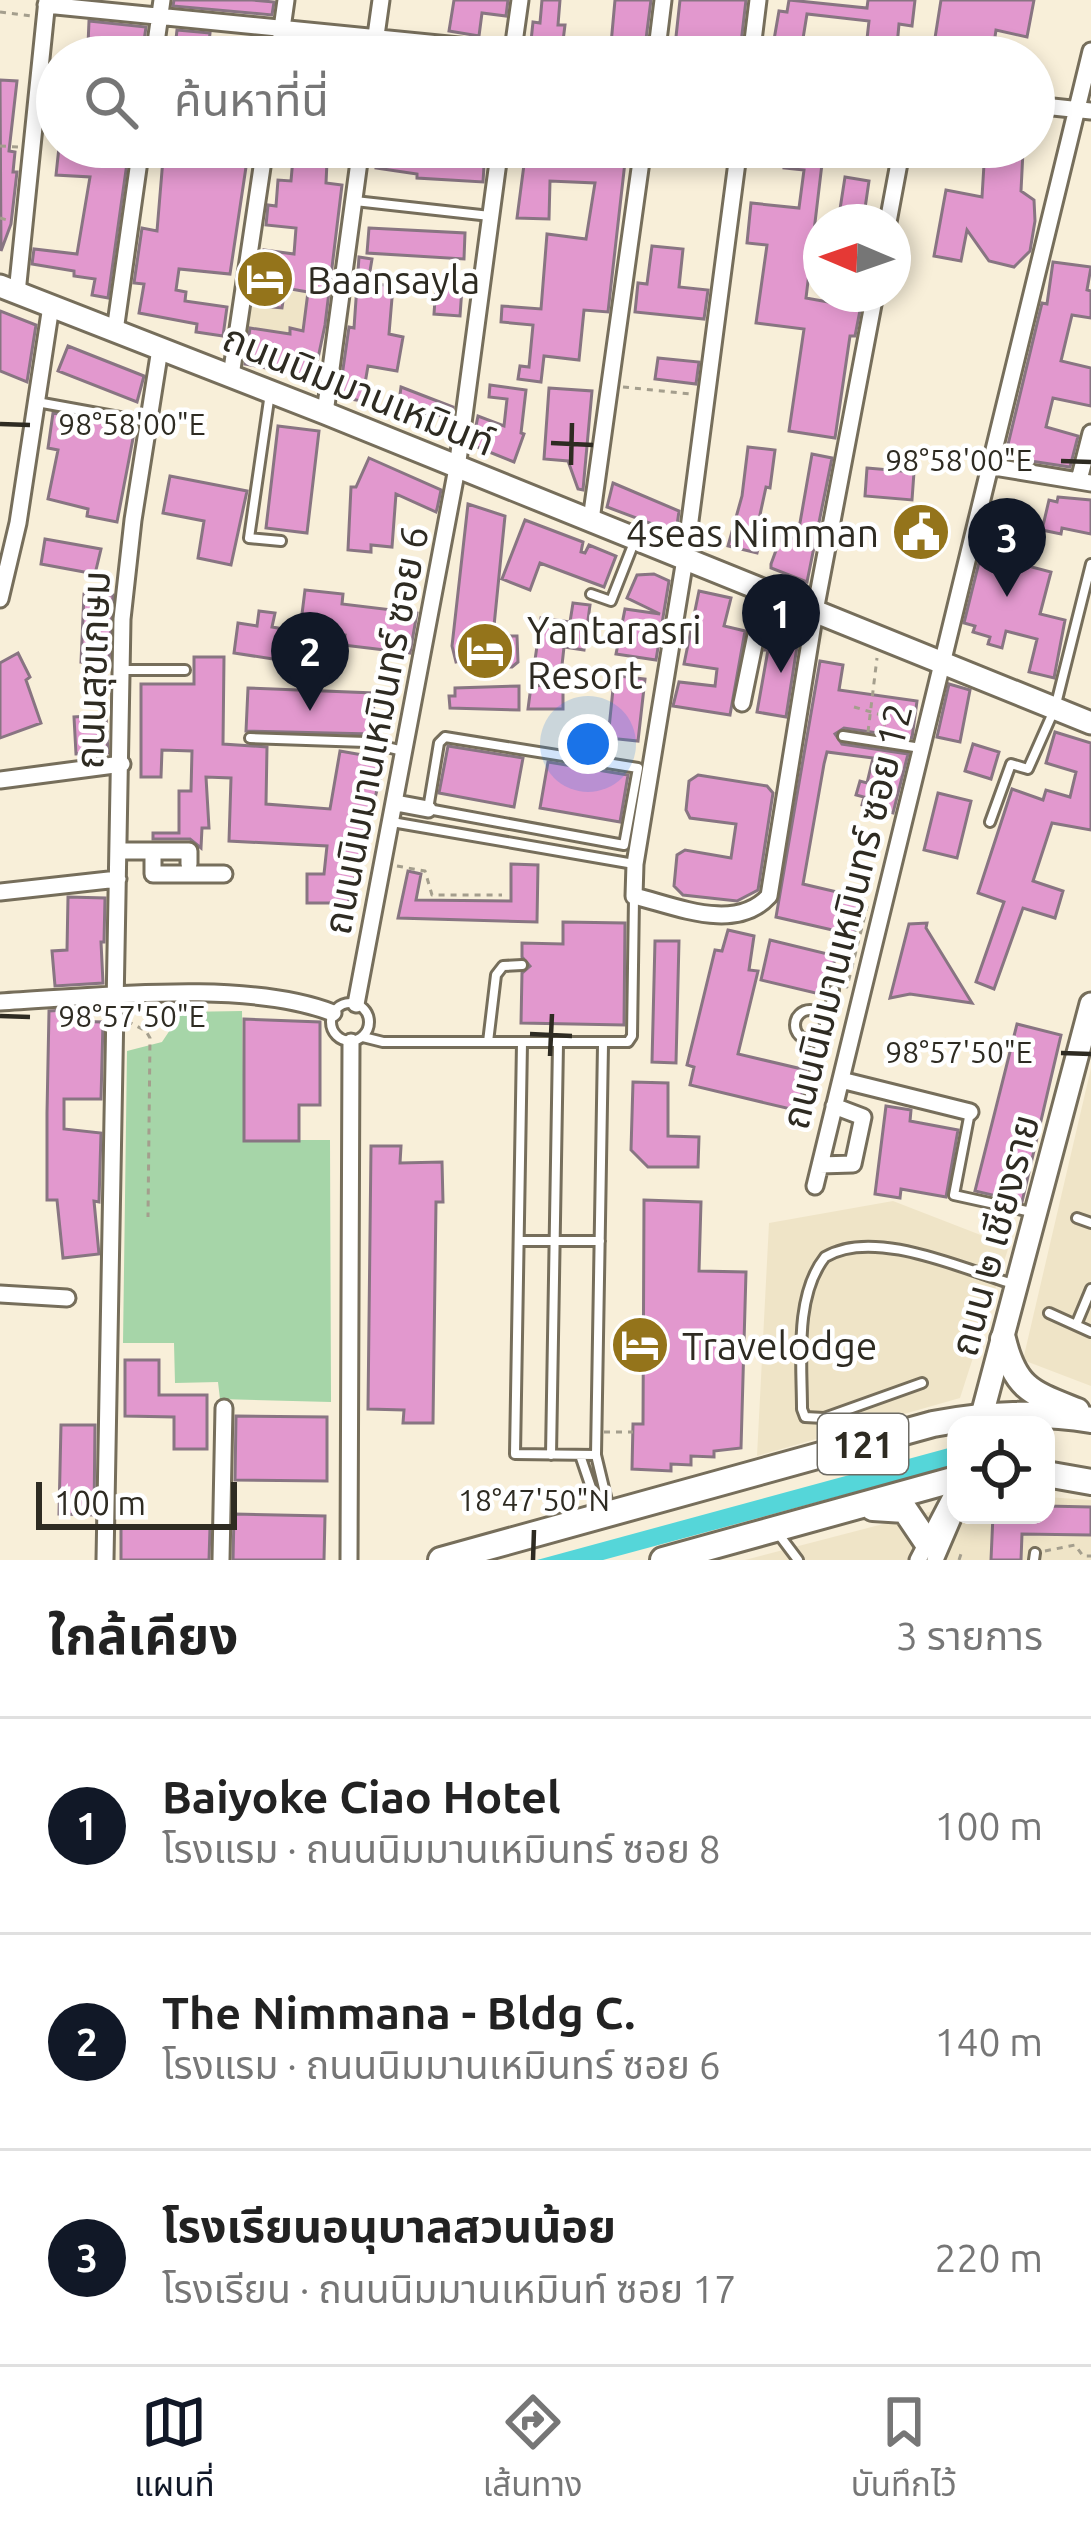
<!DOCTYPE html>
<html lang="th">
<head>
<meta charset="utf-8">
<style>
	body { margin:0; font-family:Ubuntu,"Noto Sans Thai",sans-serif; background:#f2f2f2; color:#222 }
	.controls { position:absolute; right:36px; bottom:36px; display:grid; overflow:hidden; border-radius:24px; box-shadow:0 6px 18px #0003 }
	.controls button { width:108px; height:108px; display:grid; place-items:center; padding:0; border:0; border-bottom:3px solid #e0e0e0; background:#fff; color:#222; font:60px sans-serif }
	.compass { position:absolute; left:803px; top:204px; width:108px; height:108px; border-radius:50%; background:#fff; box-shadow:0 6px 18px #0003; rotate:272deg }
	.scale { position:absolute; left:36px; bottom:30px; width:201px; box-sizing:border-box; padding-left:12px; border:6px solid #2e2b22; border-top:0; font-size:33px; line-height:42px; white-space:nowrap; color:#2e2b22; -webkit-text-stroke:9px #fff; paint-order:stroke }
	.you { position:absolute; left:588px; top:744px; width:42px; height:42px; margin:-30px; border:9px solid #fff; border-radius:50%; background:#1a73e8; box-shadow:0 0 0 18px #1a73e833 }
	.badge { display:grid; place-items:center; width:78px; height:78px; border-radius:50%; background:#111827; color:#fff; font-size:39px; font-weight:700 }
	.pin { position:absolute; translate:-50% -99px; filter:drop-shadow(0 3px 6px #0008) }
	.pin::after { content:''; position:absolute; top:63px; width:42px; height:36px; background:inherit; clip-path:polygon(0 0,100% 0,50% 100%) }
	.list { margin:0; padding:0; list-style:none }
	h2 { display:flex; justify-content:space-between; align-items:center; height:156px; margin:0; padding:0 48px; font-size:51px }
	h2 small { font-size:39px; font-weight:400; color:#767676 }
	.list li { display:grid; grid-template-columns:78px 1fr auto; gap:36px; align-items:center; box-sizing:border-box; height:216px; padding:0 48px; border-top:3px solid #e0e0e0 }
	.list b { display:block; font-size:45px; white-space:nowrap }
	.list p { margin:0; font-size:39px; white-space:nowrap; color:#767676 }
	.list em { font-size:39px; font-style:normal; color:#767676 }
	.icon { flex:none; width:66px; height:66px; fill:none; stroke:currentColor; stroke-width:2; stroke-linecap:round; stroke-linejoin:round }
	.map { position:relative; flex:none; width:1091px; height:1560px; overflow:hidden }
	.search { position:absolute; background:#fff; box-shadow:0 6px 18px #0003; left:36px; right:36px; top:36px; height:132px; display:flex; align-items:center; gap:30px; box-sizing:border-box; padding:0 42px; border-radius:66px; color:#767676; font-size:45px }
	.sheet { height:804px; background:#fff }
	nav { display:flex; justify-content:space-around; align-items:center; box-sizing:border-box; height:168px; border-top:3px solid #e0e0e0; background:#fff; font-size:33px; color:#767676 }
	nav a { display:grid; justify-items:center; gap:6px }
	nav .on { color:#111827 }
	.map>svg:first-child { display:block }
	.built { fill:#efe4c7 }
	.green { fill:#a6d5a8 }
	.water { fill:#55d6d9 }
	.building { fill:#e298ce; stroke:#887582; stroke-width:3 }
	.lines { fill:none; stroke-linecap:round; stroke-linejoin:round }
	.lane-casing { stroke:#766e5b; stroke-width:14 }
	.street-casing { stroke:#766e5b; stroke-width:21 }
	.secondary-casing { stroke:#766e5b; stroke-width:27 }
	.primary-casing { stroke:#766e5b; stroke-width:30 }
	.path { stroke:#a49e8d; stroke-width:3; stroke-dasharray:6 6; stroke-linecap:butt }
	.lane { stroke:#fff; stroke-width:8 }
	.street { stroke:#fff; stroke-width:15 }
	.secondary { stroke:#fff; stroke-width:21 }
	.primary { stroke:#fff; stroke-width:24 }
	.ticks { fill:none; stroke:#2e2b22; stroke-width:4.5 }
	.labels { text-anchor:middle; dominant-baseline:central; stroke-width:9; stroke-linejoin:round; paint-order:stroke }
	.shield { fill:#fff; stroke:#6d6b64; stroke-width:3 }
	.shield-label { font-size:36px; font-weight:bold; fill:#2e2b22 }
	.poi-label { font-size:39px; fill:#2e2b22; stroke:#fff; text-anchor:start }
	.street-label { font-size:39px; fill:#2e2b22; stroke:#fff }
	.ticks-label { font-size:30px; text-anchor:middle; fill:#2e2b22; stroke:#fff; stroke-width:9; stroke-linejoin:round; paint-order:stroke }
</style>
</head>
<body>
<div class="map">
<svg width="1091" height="1560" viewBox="0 0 1091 1560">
	<rect width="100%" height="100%" fill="#f8efd9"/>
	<path class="built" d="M304 243 343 246 331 334 290 329 283 372 240 362 251 286 298 292Z
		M1091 1068V1386L1023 1360Z
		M893 1201 1009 1246 960 1398 757 1456 769 1223Z
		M1046 1497 1091 1500V1560H745L956 1505V1515H1046Z"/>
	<path class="green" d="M242 1011 244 1140H330L331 1402 220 1399 218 1382 175 1383 174 1343H123L127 1051 162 1042 182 1012Z"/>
	<path class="water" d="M956 1446V1464L921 1474 603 1560H537Z"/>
	<path class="building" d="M174 0H252L274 2 272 15 173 6Z
		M454 0H508L506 16 482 13 479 36 449 31Z
		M542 0H560L558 25H565L563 41H531L533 22 540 23Z
		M615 0H651L645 47 611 44Z
		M680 0H746L740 52 675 46Z
		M789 0 867 8 868 0H915L912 26 899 24 896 57H832L834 44 866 48 869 21 807 14 800 57H771L779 11 787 12Z
		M941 0H1034L1027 37 996 30 992 57H932Z
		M89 21 146 27 143 48 130 47 129 57H103L104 46 88 45Z
		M177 30 210 33 209 42 264 45 263 57H174Z
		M0 80 17 81 9 151 15 152 13 172H17L11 224 1 251Z
		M59 147H95V151L128 156 108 298 92 295 95 279 74 276V271L32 264 34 249 77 254 90 177 56 175Z
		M164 147H249L230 274 179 269 176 290 186 292 185 301 227 307 223 336 196 332 197 324 139 313 144 284 134 283 142 228 157 231Z
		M294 147H349L346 165 327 162 326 183 342 185 325 325 314 377 245 364 250 328 290 334V328L303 331 308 292 285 288 282 308 260 306 264 250 294 254 296 228 266 225 268 205 276 206 278 180 291 181Z
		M378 147 485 150 483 182 417 178V174L376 168Z
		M786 147H824L806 298 856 307 858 299 862 300 855 336H850L835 438 789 431 804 329 756 323 767 245 747 243 751 203 799 208 804 170 784 168Z
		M985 148 1023 151 1021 191 1034 200 1035 221 1030 251 1014 267 989 261 967 230 961 261 934 256 946 190 982 197Z
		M562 151 625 162 608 312 584 310 579 360 544 356 541 382 518 379 520 366 529 367 533 325 501 322 502 306 541 309 547 234 586 239 595 183 550 181 549 219 517 218 525 157 561 161Z
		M845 177 869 181 863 222H838Z
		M369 228 465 233 464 259 367 253Z
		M652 246 683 249 679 287 708 290 704 319 635 312 638 283 647 284Z
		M359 257 372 259 368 283 393 286 389 334 403 337 397 371 368 366 362 401 339 397 349 327 354 328Z
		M1053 262 1091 267 1087 290 1091 291V318L1072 315 1061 361 1091 368V406L1053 398 1046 427 1078 436 1070 467 1005 457 1042 303 1047 304Z
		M436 286 462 288 460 316 434 314Z
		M0 311 36 325 27 382 0 371Z
		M68 346 144 376 137 402 58 371Z
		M658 358 699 362 696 384 655 379Z
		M490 385 526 390 521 433 524 434 514 462 472 445 478 416 504 426 507 399 489 397Z
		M401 387 453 407 452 417 398 410Z
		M549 388 592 391 583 490 578 489 568 461 544 459Z
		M53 413 135 428 117 522 87 516 88 509 48 499 58 450 48 448Z
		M278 426 319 431 307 533 266 528Z
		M748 447 775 450 770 488 766 487 758 524 764 525 757 553 728 546 742 496Z
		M812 454 832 458 807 582 771 568V564L782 534 797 540Z
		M369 458 441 490 437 509 436 512 396 494 392 547 371 545V552L348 550 351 487H356Z
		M867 468 914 472 912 500 865 496Z
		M170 476 247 491 231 565 198 558 204 521 163 513Z
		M613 483 679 511 676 533 607 507Z
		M1058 497 1091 500V534L1062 528 1061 534 1042 530 1049 500 1057 502Z
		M468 504 505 516 493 636H517L518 662 512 667H483V656L456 662 452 646Z
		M903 511 946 520 940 552 897 544Z
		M990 518 1033 527 1024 565 1051 572 1040 614 1065 620 1054 678 1029 672 1037 639 1006 631 1002 648 988 644 990 637 973 632 975 626 964 623Z
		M525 520 583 542 581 552 585 553 589 545 616 556 604 587 540 563 530 590 502 579Z
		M45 539 101 549 95 574 41 564Z
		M654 574 669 581 656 660 616 654 625 609 660 614 627 598 637 575Z
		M305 590 343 594 342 604 417 613 410 653 343 645 345 635 300 630Z
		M699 591 731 598 724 626 745 631 730 715 673 706 679 682 715 686 717 669 684 664Z
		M84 594 113 595 109 664 81 662Z
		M573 603 590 605 584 650 564 647 560 683 563 682V709H528L531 686 550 685V667H534L541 618 570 622Z
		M259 611 275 613 272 627 290 630 286 661 234 653 238 623 257 626Z
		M772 629 799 634 786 717 757 712 768 650H765Z
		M18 653 30 677 26 680 41 723 0 738V663Z
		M194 657H224L223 744 267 747 266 804 330 809 340 751 385 759 348 903H307V874H324L327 846 229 841 231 778 206 777 209 828H202L201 848 190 839H153V833H179V791H191L192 751 162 750 161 777H141V684H194Z
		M820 661 843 665 839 690 917 701 912 738 844 728 835 734 842 744 908 754 893 813 862 805 864 797 856 795 860 781 867 783 873 758 827 752 824 764 803 884 863 898 854 935 776 917Z
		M610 675 645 679 638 741 608 738 613 689 608 688Z
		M949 684 970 690 960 742 937 737Z
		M519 686V710L450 708 449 696H455V688Z
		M248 688 374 693 373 734 246 731Z
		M106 715 108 753 76 754 74 717Z
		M1055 732 1091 743V830L1052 823 1033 881 1063 891 1055 918 1023 908 994 989 976 982 1004 902 978 893 1012 789 1043 800 1046 790 1070 797 1076 772 1046 763Z
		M973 744 999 752 991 779 965 771Z
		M448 746 523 758 514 807 439 793Z
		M548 762 628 775 620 822 540 808Z
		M698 775 767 786 773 793 758 890 737 901 683 895 674 886 677 855 685 850 731 858 736 824 690 818 686 810 689 781Z
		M938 793 971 801 957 858 924 850Z
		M511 864 538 865 537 922 398 918 408 871 421 874 416 900 511 901Z
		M68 897 105 898 104 942H101L103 983 55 986 52 951 67 950Z
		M563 922 625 923 624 1025 521 1023 522 973 530 966 522 957V943L563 944Z
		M927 923 926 928 972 1003 910 994 890 998 909 924Z
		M728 930 754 936 749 970 758 971 738 1054 806 1070 799 1111 690 1085 694 1067 687 1065 715 950 722 951Z
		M770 940 836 956 824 995 761 980Z
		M655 941H679L676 1063 652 1062Z
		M65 1010V1021L103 1022 101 1099H64V1129L101 1133 99 1202 94 1201 99 1254 63 1258 57 1200H47V1113L49 1011Z
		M244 1019 320 1022V1105H299V1141H244Z
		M1017 1024 1061 1035 1022 1202 975 1191Z
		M633 1082 668 1083V1136L699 1137 698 1167H648L631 1150Z
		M886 1106 911 1110 910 1121 958 1130 946 1197 901 1189 900 1198 875 1194Z
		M371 1146H401L400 1163 442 1162 443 1202H436L433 1423H403L404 1410 368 1409Z
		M644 1200 701 1202 699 1271 746 1272 741 1448 714 1451V1457L691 1456V1465L671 1464V1471L632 1469 633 1424H643Z
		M125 1360H159V1395H207V1449H174V1417L125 1416Z
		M236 1416 327 1417V1481L235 1480Z
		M61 1425H95L94 1515 59 1514Z
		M1046 1506 1091 1507V1535L1022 1534 1021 1560H991L993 1515H1046Z
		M234 1514 325 1516 324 1560H233Z
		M121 1527 210 1528 209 1560H121Z"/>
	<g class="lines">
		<defs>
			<path id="lane" d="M355 201 490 216
				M270 393 249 538 281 541
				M37 402 147 422
				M591 594 611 601 635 540
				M123 670H185
				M843 736 921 748
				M445 737 638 768 624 845 428 809 439 743Z
				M250 738 366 742 403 751
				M392 822 634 864
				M990 822 1011 764 1028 769 1055 708 1091 564
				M331 1022a19 19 0 1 1 38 0a19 19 0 1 1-38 0Z
				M795 1025a15 15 0 1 1 30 0a15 15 0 1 1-30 0Z
				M826 1024 834 990
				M363 1037 383 1042H628L632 1036 634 898
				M488 1042 496 975 503 966 522 965
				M522 1043 515 1454 596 1455
				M603 1045 596 1455 609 1509
				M810 1094 822 1035
				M970 1112 954 1195 1031 1212
				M1077 1218 1091 1223
				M519 1241H600
				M1049 1313 1091 1332
				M1076 1325 1091 1289
				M922 1383 824 1418 805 1417 802 1409C802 1363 794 1296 825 1257 874 1227 965 1270 1016 1285
				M551 1455 558 1044
				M580 1455 599 1511
				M777 1532 798 1560
				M1034 1560 1035 1553"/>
			<path id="street" d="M46 5 570 57
				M154 57 162 0
				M278 57 286 0
				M373 57 381 0
				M512 57 520 0
				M656 57 663 0
				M751 57 758 0
				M1034 105 1091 111
				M739 147 685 559 635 864 634 896C676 906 735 933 769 896L815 611 875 294
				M888 222 902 147
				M17 293 47 0
				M115 331 141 147
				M231 376 265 147
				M325 413 361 147
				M988 466 1091 483
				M1079 480 1091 433
				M591 520 643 147
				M0 599 18 523 51 306
				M742 703 765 591
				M0 780 122 764
				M396 803 428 809
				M119 851H189V864
				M153 851V874H224
				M0 892 118 879
				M0 1002C95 997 247 979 333 1013
				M356 1004 457 468 500 147
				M841 1080 970 1112
				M820 1165 853 1164 863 1117 834 1106
				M815 1186 1091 51
				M0 1294 67 1298
				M105 1560 122 619 133 520 160 349
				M221 1560 224 1408
				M349 1560 351 1042
				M918 1560 956 1487
				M935 1560 956 1511"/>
			<path id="secondary" d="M0 286 325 413 1091 723
				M982 1415 1091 1004"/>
			<path id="primary" d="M1003 1339C1015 1389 1032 1393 1077 1411
				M1046 1474 1091 1482
				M873 1508 905 1510 926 1541
				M441 1560 933 1424C986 1414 1038 1411 1091 1420
				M663 1560 956 1479"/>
		</defs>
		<use href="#lane" class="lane-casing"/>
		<use href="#street" class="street-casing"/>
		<use href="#secondary" class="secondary-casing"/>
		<use href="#primary" class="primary-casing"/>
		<path class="path" d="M0 12 31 16
			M0 146 18 147
			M0 218 11 221
			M623 387 691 394
			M854 707 885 716 884 731
			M868 732 877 658
			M397 866 425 871 432 895H502
			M842 985 847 987 867 907 861 905
			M127 1021 146 1031 150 1038 148 1217
			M604 1432H633
			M1045 1551 1075 1545 1083 1556H1091
			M959 1560 961 1554"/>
		<use href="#lane" class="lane"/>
		<use href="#street" class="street"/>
		<use href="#secondary" class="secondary"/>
		<use href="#primary" class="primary"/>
	</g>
	<path class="ticks" d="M0 424 30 425M551 443 593 445M1061 461 1091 462M571 465 572 423M0 1016 30 1017M530 1034 572 1036M1061 1053 1091 1054M550 1056 552 1014M533 1560 534 1530"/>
	<defs>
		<symbol id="hotel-disc" viewBox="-11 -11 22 22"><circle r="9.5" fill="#94741b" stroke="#fff"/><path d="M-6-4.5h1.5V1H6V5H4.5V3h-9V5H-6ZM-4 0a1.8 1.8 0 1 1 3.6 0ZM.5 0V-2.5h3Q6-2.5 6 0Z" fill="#fff"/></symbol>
		<symbol id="civic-disc" viewBox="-11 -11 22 22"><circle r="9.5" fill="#94741b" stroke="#fff"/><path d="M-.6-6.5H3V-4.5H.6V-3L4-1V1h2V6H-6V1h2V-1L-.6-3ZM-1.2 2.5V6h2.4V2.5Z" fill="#fff"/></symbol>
	</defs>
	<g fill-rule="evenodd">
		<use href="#hotel-disc" x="232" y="246" width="66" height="66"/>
		<use href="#civic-disc" x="888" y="499" width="66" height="66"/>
		<use href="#hotel-disc" x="452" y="618" width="66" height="66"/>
		<use href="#hotel-disc" x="607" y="1312" width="66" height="66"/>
	</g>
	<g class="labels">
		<rect class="shield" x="818" y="1414" width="90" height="60" rx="9"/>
		<g class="shield-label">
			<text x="863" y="1444">121</text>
		</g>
		<g class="poi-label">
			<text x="307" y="279">Baansayla</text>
			<text x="879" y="532" text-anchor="end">4seas Nimman</text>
			<text x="527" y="629">Yantarasri<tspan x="527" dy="45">Resort</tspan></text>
			<text x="682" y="1345">Travelodge</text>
		</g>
		<g class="street-label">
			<text transform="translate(359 389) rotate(22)">ถนนนิมมานเหมินท์</text>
			<text transform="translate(92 670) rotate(-88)">ถนนสุขเกษม</text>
			<text transform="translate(375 730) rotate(-79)">ถนนนิมมานเหมินทร์ ซอย 6</text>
			<text transform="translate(846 916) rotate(-76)">ถนนนิมมานเหมินทร์ ซอย 12</text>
			<text transform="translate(994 1235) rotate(-75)">ถนน ๒ เชียงราย</text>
		</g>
	</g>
	<g class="ticks-label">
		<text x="132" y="435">98°58'00"E</text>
		<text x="959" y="471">98°58'00"E</text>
		<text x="132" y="1027">98°57'50"E</text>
		<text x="959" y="1063">98°57'50"E</text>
		<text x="534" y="1511">18°47'50"N</text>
	</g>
</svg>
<div class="controls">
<button><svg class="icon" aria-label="locate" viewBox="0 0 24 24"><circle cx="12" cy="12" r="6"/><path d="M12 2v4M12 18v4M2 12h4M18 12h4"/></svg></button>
</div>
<svg class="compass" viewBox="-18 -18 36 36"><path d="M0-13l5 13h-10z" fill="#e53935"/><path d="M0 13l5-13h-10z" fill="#767676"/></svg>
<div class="scale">100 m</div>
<div class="you"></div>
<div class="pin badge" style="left:781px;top:673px">1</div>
<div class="pin badge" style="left:310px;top:711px">2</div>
<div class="pin badge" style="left:1007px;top:597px">3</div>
<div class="search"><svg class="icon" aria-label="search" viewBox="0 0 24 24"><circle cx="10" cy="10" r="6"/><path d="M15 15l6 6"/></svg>ค้นหาที่นี่</div>
</div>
<section class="sheet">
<h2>ใกล้เคียง<small>3 รายการ</small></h2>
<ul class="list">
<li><span class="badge">1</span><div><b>Baiyoke Ciao Hotel</b><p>โรงแรม · ถนนนิมมานเหมินทร์ ซอย 8</p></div><em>100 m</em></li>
<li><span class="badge">2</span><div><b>The Nimmana - Bldg C.</b><p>โรงแรม · ถนนนิมมานเหมินทร์ ซอย 6</p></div><em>140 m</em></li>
<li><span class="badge">3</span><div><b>โรงเรียนอนุบาลสวนน้อย</b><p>โรงเรียน · ถนนนิมมานเหมินท์ ซอย 17</p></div><em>220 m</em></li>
</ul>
</section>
<nav>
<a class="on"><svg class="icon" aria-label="map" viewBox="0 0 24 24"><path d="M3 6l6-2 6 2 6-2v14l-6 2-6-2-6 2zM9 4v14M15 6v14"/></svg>แผนที่</a>
<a><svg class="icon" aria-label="directions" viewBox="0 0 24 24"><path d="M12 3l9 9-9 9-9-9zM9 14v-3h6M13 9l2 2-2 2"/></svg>เส้นทาง</a>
<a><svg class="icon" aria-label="saved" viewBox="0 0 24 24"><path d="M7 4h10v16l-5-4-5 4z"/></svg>บันทึกไว้</a>
</nav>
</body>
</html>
